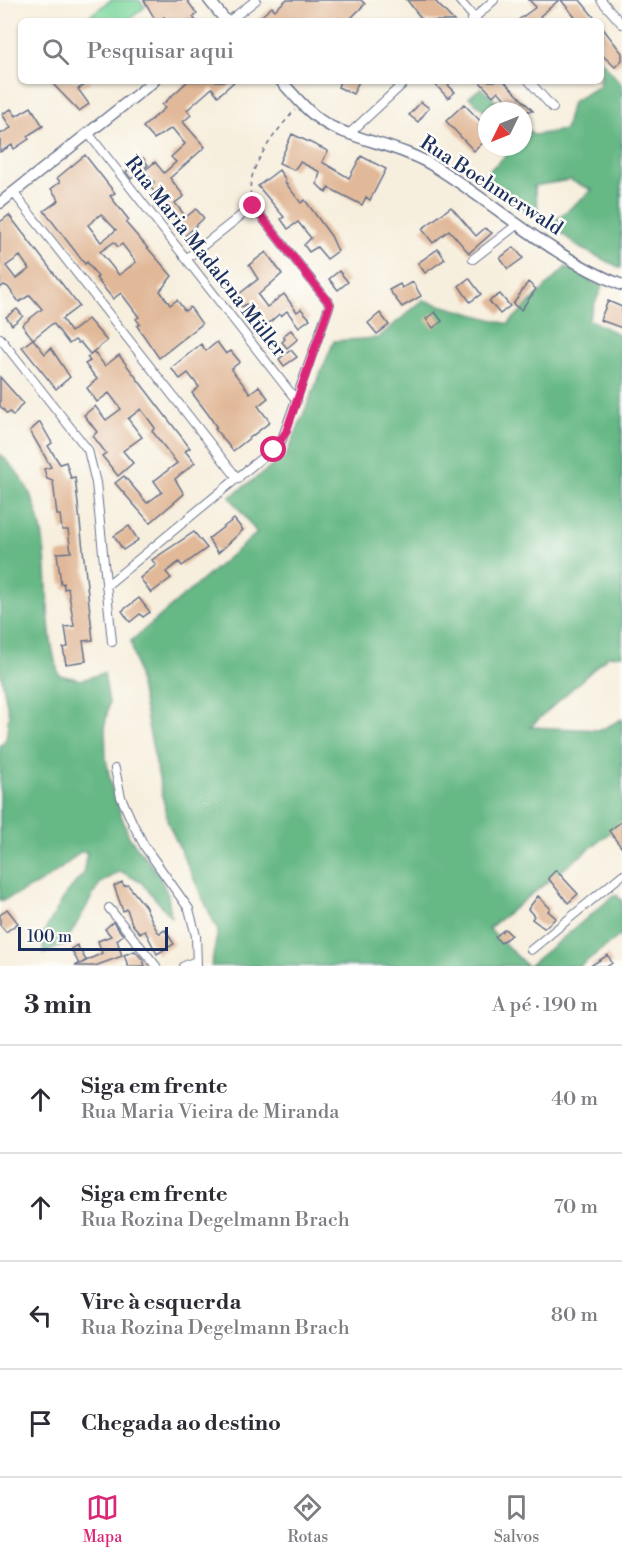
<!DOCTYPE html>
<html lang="pt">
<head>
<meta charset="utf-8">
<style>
	body { margin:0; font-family:"Libre Bodoni",serif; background:#f2f2f3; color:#2b2b33 }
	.compass { position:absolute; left:478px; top:102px; width:54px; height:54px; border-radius:50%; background:#fff; box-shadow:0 2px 4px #0004; rotate:227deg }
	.scale { position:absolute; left:18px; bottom:15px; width:150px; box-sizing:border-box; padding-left:6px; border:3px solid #1b2f5e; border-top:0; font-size:16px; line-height:21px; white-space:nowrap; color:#1b2f5e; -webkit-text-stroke:4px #fdfcf7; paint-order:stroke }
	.stop { position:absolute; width:18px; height:18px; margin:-14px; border:4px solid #db2777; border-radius:50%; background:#fff }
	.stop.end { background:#db2777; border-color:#fff; box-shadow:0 2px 6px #0008 }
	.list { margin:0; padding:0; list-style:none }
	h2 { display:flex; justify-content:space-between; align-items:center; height:78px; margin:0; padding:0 24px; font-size:26px }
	h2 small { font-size:20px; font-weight:400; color:#7c7c81 }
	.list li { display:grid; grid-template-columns:39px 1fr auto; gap:18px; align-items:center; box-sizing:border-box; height:108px; padding:0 24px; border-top:2px solid #e1e1e2 }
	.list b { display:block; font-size:22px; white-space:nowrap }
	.list p { margin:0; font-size:20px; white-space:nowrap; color:#7c7c81 }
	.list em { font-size:20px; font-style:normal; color:#7c7c81 }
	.icon { flex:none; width:33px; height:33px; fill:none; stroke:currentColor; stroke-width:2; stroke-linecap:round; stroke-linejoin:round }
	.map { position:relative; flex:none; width:622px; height:966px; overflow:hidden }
	.search { position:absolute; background:#fff; box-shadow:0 2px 4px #0004; left:18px; right:18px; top:18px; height:66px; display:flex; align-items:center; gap:15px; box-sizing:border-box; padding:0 21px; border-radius:9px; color:#7c7c81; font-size:22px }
	.sheet { height:510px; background:#fff }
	nav { display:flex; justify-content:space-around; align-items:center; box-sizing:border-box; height:84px; border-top:2px solid #e1e1e2; background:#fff; font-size:16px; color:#7c7c81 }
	nav a { display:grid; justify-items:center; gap:3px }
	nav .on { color:#db2777 }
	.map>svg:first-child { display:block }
	.green { fill:#7dd79e; stroke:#4c837e; stroke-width:1.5 }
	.forest { fill:#66b885; stroke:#407472; stroke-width:1.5 }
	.building { fill:#e1b898; fill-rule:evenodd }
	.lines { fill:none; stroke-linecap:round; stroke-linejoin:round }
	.minor-casing { stroke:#68728b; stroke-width:10 }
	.secondary-casing { stroke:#68728b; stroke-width:13 }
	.path { stroke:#68728b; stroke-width:1.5; stroke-dasharray:4.5 4.5; stroke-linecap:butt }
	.minor { stroke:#fff; stroke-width:8 }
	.secondary { stroke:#fff; stroke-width:10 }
	.route { stroke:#db2777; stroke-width:8 }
	.labels { text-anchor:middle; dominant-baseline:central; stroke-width:5; stroke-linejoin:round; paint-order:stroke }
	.street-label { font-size:20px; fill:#1b2f5e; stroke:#fdfcf7 }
</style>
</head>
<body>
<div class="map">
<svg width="622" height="966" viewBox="0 0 622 966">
	<rect width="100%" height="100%" fill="#fdfcf7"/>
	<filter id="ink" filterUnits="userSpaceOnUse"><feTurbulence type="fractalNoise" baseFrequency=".0167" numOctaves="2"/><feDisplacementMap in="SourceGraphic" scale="12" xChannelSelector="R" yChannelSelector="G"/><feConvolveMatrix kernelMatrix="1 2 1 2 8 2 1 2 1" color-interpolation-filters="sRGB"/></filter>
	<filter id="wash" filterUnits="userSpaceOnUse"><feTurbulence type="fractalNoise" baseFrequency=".008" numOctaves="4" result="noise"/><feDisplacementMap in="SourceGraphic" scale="24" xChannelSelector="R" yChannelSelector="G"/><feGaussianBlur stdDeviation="1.35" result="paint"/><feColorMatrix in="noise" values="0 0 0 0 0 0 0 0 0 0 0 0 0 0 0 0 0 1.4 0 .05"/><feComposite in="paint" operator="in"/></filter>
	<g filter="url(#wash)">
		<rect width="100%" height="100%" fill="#f7efde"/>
		<path class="green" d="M111 0H139L145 7 127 21H90L88 17Z"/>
		<path class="forest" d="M601 60 622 85 621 268 580 248 554 227 556 220 592 190 570 180 534 186 539 213 533 216 479 180 515 147H523V125L534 135 565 130 572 102 601 85 598 81H601Z
			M481 88 507 111 487 113 469 97Z
			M566 267 602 287 588 319 622 336V508L619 516 622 517V655L608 656 530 727 601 730 622 719V823L489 928 527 966H211L218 931 168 823 131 641 257 533 230 497 286 456 334 341 378 338 423 300 508 324Z
			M0 454C67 513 34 601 59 675L82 680 104 673 109 703 105 725 106 759 112 790 129 837 158 874 168 895 171 917 141 882 120 871 100 883 65 944 44 954 42 936 66 894 83 874 87 852H80C56 875 32 890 0 901V746L6 739 9 715 0 669Z
			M616 894 622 901V934L580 966H529Z"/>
		<g id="blocks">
			<path class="building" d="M144 0H187L197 14 193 17 196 21H174L171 18 167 21 164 17 156 21Z
				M286 0H361L365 4 352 17 355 21H256L272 7 275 10Z
				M407 0H434L454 21H423Z
				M529 0H559L540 16 544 21H517L536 7Z
				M561 0H580L597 21H578Z
				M601 26 622 53V60L615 67 601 54Z
				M50 81H92L78 89 89 104 79 111Z
				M188 81H235L218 96 212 88 187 110 191 115 183 122 205 147 170 178 184 196 175 203 186 217 196 209 204 218 184 237 164 215 170 210 151 188 154 182 144 171 155 162 164 173 176 162 171 157 185 144 172 128 154 139 143 127 165 108 162 105Z
				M340 81H359L353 94 338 87Z
				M432 81H453L448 85 455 92 448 98Z
				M479 81H504L533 111H516L498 91 493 96Z
				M421 102 429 108 418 122 409 115Z
				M464 104 485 126 483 127 487 132V139L474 151 446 121Z
				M31 107 43 126 27 136 29 139 14 149 12 145 0 152V134L11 128 2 114 11 109 16 116Z
				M292 134 328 151 322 162 349 178 361 156 386 169 370 200 366 197 362 205 329 188 326 193 317 184 320 172 300 162 294 170 279 163Z
				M85 155 115 193 110 196 129 220 126 223 172 276 160 291 170 305 177 300 185 311 190 307 202 324 159 358 137 326 140 324 136 319 139 317 121 293 113 299 96 278 98 277 87 262 85 264 44 211 59 200 51 189 60 182 57 178ZM101 214 116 230 101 242 88 225ZM114 242 118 247 122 244 136 262 119 275 100 252Z
				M143 158 148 165 131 179 126 172Z
				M279 170 286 180 284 181 301 203 305 200 331 236 338 251 327 259 317 247 309 252 304 245 311 238 298 222 288 229 281 219 284 217 258 186Z
				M451 207 476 236 485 228 492 233 469 253 449 230 433 243 422 229Z
				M9 215 79 306 62 319 71 332 88 319 107 341 90 354 80 342 78 343 75 340 69 344 53 323 33 339 22 325 42 309 30 295 19 302 8 287 4 285 0 288V222ZM20 256 29 269 16 279 6 266Z
				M514 247 523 258 508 269 500 258Z
				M438 249 445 259 425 273 418 263Z
				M266 252 282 274 258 295 267 307 284 294 297 312 301 309 310 319 299 327 287 311 281 316 279 314 257 334 248 323 257 316 246 304 242 307 234 298 258 279 249 265Z
				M339 271 348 282 338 290 329 279Z
				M469 278 481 294 470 302 459 286Z
				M413 282 421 296 402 307 389 290 400 284 402 288Z
				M528 282 536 289 521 310 513 304Z
				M500 294 510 306 500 314 489 301Z
				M608 301 622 307V328L600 320Z
				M17 309 23 316 12 325 6 317Z
				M435 312 442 321 433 328 426 319Z
				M380 313 389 325 377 334 368 323Z
				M291 330 298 339 287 348 282 342 285 339 283 336Z
				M33 339 45 354 51 348 70 377 56 389 22 347Z
				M217 342 226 354 231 351 240 362 231 369 250 393 259 386 268 398 258 406 270 422 233 451 215 429 217 428 208 414 192 393 199 387 188 373 180 379 171 368 201 344 206 351Z
				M291 350 297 357 284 366 279 359Z
				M94 352 105 366 119 355 190 448 185 451 195 463 175 479 184 494 150 523 115 483 124 476 147 503 162 492 154 481 177 463 152 431 155 428 141 409 128 419 142 437 123 451 133 463 118 476 107 462 102 456 106 453 93 436 97 432 84 415 95 406 106 420 121 409 109 393 97 402 87 388 97 379 85 364 90 361 87 357Z
				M0 377 23 403 13 416 10 412 7 414 0 406Z
				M40 422 52 443 48 446 60 464 66 462 71 478 75 477 93 640 83 641 86 661 66 664 63 648 68 647 65 627 74 626 68 588 64 589V583L61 584 57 553 71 552 68 530H62L60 515H57L53 481 47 479 44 469 51 467 30 431Z
				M234 519 243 530 218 553 208 539Z
				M129 526 138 540 123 550 114 536Z
				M194 532 207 548 182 566 179 562 166 572 171 578 151 593 140 578 156 565 152 560Z
				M139 598 150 612 143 617 140 614 130 622 122 611Z
				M622 821V848L609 831Z
				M556 870 578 894 568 903 548 878Z
				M122 882 124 886 128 885 145 906 157 931 160 933 165 930 174 944 157 954 145 931 140 933 132 924 127 909 123 911 114 886Z
				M538 896 550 908 548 911 556 918 544 928 532 919 534 916 528 909Z
				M7 909 18 923 6 932 0 925V915Z
				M113 922 123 935 117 940 122 956 95 966H75L79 964 71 949 77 945 86 960 80 964 102 953 98 941 111 936 105 929Z
				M505 929 511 935 501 943 495 937Z
				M135 951 143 960 145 966H128L124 955Z
				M608 955 612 963 608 966H590Z"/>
		</g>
	</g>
	<g filter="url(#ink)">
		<use href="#blocks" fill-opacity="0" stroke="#68728b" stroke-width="1.5"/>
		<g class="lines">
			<defs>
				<path id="minor" d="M459 0 477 21
					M601 0 622 24
					M229 21 256 0
					M471 21 494 0
					M529 81 553 108
					M88 133 297 401
					M350 133 406 81
					M13 192 238 479
					M473 259 518 224
					M0 338 88 450 96 483 112 642
					M106 586 281 442 330 304 253 206 186 259
					M115 769 121 797 133 824 145 847 189 909 196 936 197 966
					M109 908 156 966
					M531 950 622 875
					M184 966 196 961"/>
				<path id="secondary" d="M209 0 226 21
					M281 81C296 97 311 117 332 127 367 143 404 147 437 168 499 207 553 258 622 285
					M0 203 154 81"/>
			</defs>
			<use href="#minor" class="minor-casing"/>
			<use href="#secondary" class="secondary-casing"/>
			<path class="path" d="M251 196C245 169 277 130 295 110"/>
			<use href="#minor" class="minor"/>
			<use href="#secondary" class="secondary"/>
		</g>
	</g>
	<g class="lines" filter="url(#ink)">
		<path class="route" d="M253 206 330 304 286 432 274 450"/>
	</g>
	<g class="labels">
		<g class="street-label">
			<text transform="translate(491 186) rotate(33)">Rua Boehmerwald</text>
			<text transform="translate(205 257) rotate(52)">Rua Maria Madalena Müller</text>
		</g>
	</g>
</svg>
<svg class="compass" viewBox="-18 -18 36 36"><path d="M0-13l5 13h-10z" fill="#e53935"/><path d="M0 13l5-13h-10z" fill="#7c7c81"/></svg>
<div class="scale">100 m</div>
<div class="stop" style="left:274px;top:450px"></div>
<div class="stop end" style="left:253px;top:206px"></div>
<div class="search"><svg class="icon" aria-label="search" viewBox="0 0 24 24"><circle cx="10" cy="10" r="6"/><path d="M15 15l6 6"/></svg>Pesquisar aqui</div>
</div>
<section class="sheet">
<h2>3 min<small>A pé · 190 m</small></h2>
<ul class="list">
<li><svg class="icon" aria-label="ahead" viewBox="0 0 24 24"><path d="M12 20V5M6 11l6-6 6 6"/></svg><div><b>Siga em frente</b><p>Rua Maria Vieira de Miranda</p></div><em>40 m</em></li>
<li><svg class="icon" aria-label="ahead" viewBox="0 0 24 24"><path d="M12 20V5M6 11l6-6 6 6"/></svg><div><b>Siga em frente</b><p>Rua Rozina Degelmann Brach</p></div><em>70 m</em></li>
<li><svg class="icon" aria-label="left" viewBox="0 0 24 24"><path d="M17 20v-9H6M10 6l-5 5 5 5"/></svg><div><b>Vire à esquerda</b><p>Rua Rozina Degelmann Brach</p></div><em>80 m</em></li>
<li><svg class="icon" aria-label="arrive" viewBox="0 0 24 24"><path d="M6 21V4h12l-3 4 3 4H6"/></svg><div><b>Chegada ao destino</b></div></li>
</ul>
</section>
<nav>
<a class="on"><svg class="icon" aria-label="map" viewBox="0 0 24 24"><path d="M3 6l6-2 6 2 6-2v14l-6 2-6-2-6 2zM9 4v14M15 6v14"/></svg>Mapa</a>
<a><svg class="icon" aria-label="directions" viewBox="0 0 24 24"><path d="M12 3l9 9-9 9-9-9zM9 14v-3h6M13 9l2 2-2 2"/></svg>Rotas</a>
<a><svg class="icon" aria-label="saved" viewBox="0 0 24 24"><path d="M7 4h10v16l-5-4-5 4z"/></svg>Salvos</a>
</nav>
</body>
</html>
